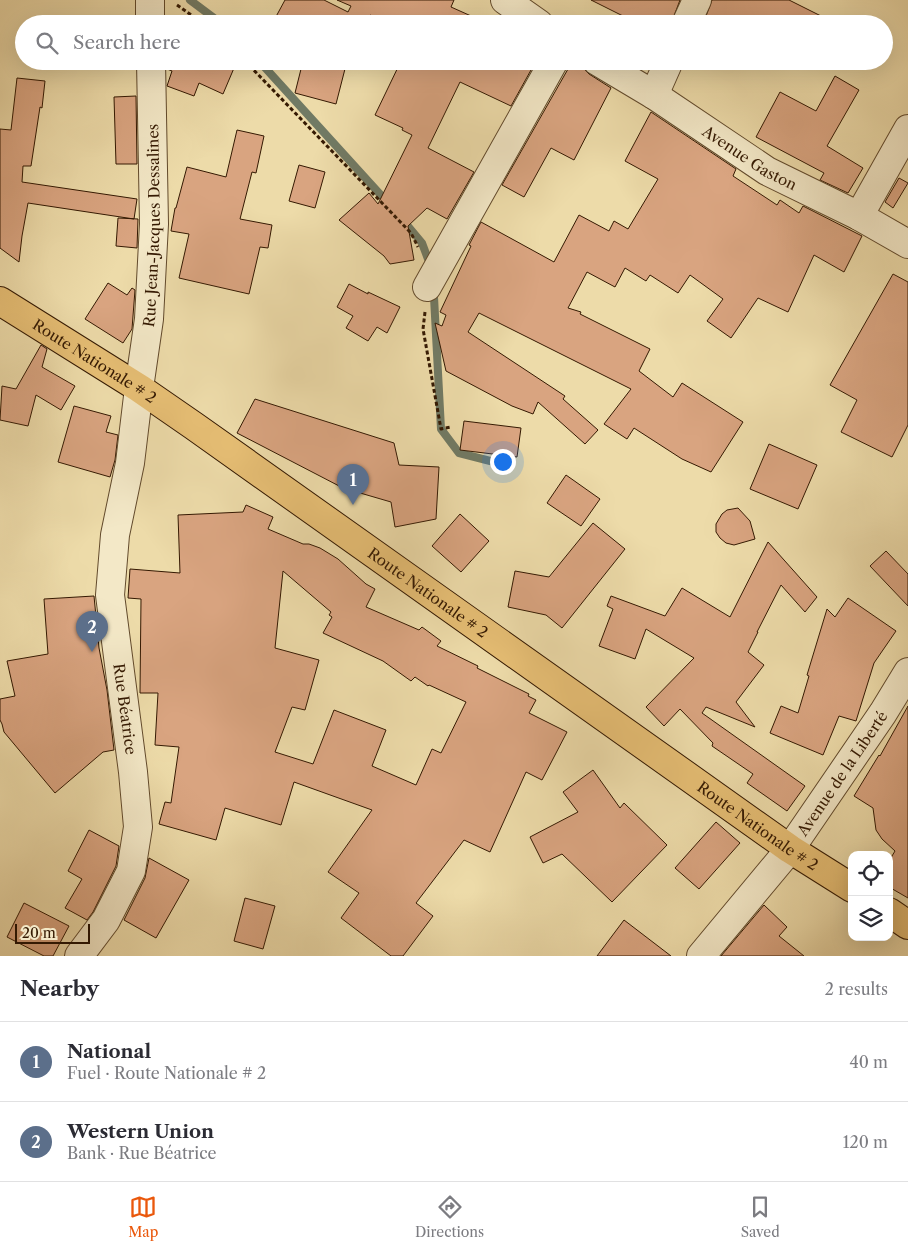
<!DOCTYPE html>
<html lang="en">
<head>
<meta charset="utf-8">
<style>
	body { margin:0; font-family:"Libre Caslon Text",serif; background:#f2f2f3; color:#2b2b33 }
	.controls { position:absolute; right:15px; bottom:15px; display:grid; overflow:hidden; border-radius:10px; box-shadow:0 5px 20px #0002 }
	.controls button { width:45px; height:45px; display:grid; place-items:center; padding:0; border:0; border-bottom:1px solid #e1e1e2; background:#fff; color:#2b2b33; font:25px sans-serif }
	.scale { position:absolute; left:15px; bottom:12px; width:75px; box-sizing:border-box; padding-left:5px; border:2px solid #341902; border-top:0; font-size:14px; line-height:18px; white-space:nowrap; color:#341902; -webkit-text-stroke:4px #f3e8c7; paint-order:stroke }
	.you { position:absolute; left:502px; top:461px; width:18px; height:18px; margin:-12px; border:4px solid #fff; border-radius:50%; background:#1a73e8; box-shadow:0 0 0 8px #1a73e833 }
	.badge { display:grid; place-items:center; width:32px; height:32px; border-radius:50%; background:#ea580c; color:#fff; font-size:16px; font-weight:700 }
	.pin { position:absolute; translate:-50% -41px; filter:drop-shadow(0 1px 2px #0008) }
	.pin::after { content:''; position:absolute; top:26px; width:18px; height:15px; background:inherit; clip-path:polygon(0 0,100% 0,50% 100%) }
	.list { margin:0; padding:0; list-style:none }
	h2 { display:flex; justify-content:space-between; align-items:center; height:65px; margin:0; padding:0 20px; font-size:21px }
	h2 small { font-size:16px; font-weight:400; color:#7c7c81 }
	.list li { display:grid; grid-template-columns:32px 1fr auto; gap:15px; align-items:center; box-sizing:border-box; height:80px; padding:0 20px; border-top:1px solid #e1e1e2 }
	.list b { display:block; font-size:19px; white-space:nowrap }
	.list p { margin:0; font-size:16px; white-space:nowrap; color:#7c7c81 }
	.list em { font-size:16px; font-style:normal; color:#7c7c81 }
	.icon { flex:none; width:28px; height:28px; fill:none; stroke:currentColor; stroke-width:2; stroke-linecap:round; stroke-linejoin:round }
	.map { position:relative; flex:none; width:908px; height:956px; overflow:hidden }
	.search { position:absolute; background:#fff; box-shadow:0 5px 20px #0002; left:15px; right:15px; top:15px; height:55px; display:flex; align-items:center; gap:12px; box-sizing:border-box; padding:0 18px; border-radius:28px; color:#7c7c81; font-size:19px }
	.sheet { height:225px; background:#fff }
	nav { display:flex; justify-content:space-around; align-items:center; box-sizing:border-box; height:70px; border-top:1px solid #e1e1e2; background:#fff; font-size:14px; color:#7c7c81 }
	nav a { display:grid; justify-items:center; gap:2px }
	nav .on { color:#ea580c }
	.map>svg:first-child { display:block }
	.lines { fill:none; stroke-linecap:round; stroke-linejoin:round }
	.stream { stroke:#717a64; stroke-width:8 }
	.building { fill:#d9a480; stroke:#341902; fill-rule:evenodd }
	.minor-casing { stroke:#624a2c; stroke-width:30 }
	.major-casing { stroke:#341902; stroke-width:30 }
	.path { stroke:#341902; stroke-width:3; stroke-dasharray:4 2.5; stroke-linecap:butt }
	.minor { stroke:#f3e8c7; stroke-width:28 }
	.major { stroke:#e6be74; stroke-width:28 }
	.labels { text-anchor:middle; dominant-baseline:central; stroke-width:4; stroke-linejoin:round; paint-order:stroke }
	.street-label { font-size:15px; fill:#341902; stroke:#f3e8c7 }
</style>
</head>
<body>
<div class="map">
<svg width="908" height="956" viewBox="0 0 908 956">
	<rect width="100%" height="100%" fill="#eddba9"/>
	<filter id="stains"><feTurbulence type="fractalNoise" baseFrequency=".004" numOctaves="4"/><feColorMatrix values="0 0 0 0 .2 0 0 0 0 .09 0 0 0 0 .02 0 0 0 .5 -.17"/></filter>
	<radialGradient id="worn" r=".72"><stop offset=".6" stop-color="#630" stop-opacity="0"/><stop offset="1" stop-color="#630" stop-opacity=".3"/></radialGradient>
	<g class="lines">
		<path class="stream" d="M190 0 222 24
			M259 61 388 203
			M402 219 422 243 428 259
			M434 297 441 429 459 453 502 464"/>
	</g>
	<path class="building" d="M285 0H324L348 12 351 6 337 0H454L451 7 489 24H390L370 15 366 22 370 24H272Z
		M591 0H680L671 24H621L625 17Z
		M712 0H789L837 24H703Z
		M167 61H237L223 94 199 83 194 96 167 86 172 71 167 69Z
		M303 61H347L336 104 295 93Z
		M401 61H536L511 106 460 82 428 148 474 172 447 219 427 208 408 226 414 260 390 264 384 256 339 220 369 193 378 204 412 135 402 130 403 128 375 115Z
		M570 61H581L583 68 589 74 611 88 574 160 551 148 524 197 502 185 568 69Z
		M835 76 859 90 827 146 863 168 848 193 820 180 824 173 756 137 780 92 816 111Z
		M17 78 45 81 42 108 40 107 31 166H23L22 182 137 199 134 219 28 203 22 236 19 262 0 248V129L11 130Z
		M136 96 137 164H116L114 97Z
		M651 112 736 169 733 176 777 205 780 200 799 213 803 206 862 236 844 272 814 255 788 312 758 298 731 338 707 321 723 299 690 275 678 293 650 275 646 281 625 268 615 287 587 272 568 308 581 312 580 314 650 349 639 371 673 397 682 383 743 422 711 472 682 459 634 428 627 439 604 424 631 389 479 313 468 332 565 396 563 399 598 430 585 444 538 402 533 414 512 406 446 371 435 323 442 326 446 315 440 312 471 246 469 245 481 222 554 262 579 215 609 231 614 221 628 229 658 179 625 161Z
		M237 130 264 136 256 173 252 172 240 219 272 225 268 248 260 247 249 294 179 278 189 234 171 231 175 208H176L187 167 226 177Z
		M299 165 325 172 315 208 289 201Z
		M899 178 908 183 893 208 885 202Z
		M118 218 138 219 137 248 116 246Z
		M893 274 908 282V425L892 457 841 432 857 400 830 385Z
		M108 283 127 295 132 288 135 290 132 329 123 343 85 319Z
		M349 284 368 294V292L400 307 387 333 377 327 368 341 346 328 353 316 337 307Z
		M41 345 47 349 42 367 75 386 61 410 36 395 28 426 0 420 2 386 16 389Z
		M255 399 394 443 399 465 439 467 436 519 395 527 391 502 343 488 237 433Z
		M74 406 111 416 106 432 118 435 115 460 110 477 58 462Z
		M464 421 521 428 517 457 460 450Z
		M769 444 817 465 798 509 750 489Z
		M566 475 600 499 581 526 547 503Z
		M246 505 273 517 268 529 303 544H309L320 548 338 559 366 584 375 589 366 607 419 630 422 627 441 641 437 646 478 666 477 668 529 694 528 696 536 700 529 713 567 732 542 780 526 772 490 852 464 840 416 903 433 916 403 956H391L341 918 359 893 328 872 372 810 294 782 281 825 225 808 216 840 159 824 165 802 171 803 179 747 155 745 158 693H140L141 599 128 598 130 569 180 573 178 515 243 512ZM283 571 331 612 329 615 332 617 323 633 383 661 411 681 415 677 428 686 429 685 466 702 441 753 432 749 416 785 372 766 386 730 334 710 313 764 275 752 292 707 305 710 319 660 275 648Z
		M738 508 750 521 755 539 734 545 726 543 720 538 716 532V524L722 514 727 510Z
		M460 514 489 541 461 572 432 546Z
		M593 523 625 549 562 628 546 615 508 607 515 571 549 577Z
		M768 542 817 597 805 612 781 585 757 632H758L748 652 764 665 736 702 755 727 706 707 702 713 805 786 787 811 747 783 753 774 712 746 713 743 680 709 664 726 646 707 694 658 646 629 635 659 599 646 613 609 607 606 611 596 665 616 682 588 730 617Z
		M886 551 908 574V606L870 566Z
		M94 596 99 648 107 690 114 750 103 752 55 793 4 732 2 724 0 720V699L15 696 7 661 48 654 44 599Z
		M848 598 896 631 874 663 856 721 839 716 823 755 770 733 781 706 798 713 809 676 807 675 827 609 835 617Z
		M908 706V898L889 887V861L895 851 882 839 876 830 873 808 854 796 879 755 880 756Z
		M593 770 620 808 624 803 667 845 612 902 562 854 543 863 530 837 578 812 563 792Z
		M716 822 740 843 699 889 675 868Z
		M89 830 119 846 116 866 93 912 87 920 65 908 82 879 68 871Z
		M149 858 189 880 156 938 124 920 145 878Z
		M245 898 275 906 263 949 234 941Z
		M24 903 69 926 53 956H44L7 937Z
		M764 905 787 927 779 936 804 956H721Z
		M624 920 671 956H597Z"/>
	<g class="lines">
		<defs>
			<g id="minor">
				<path d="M150 0V24"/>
				<path d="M505 0 539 24"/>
				<path d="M686 24 697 0"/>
				<path id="s1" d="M597 61 654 95 767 171 859 216 908 244"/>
				<path d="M654 95 669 61"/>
				<path d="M859 216 908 129"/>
				<path d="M427 287 554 61"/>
				<path id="s2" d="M79 956 106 920 131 871 138 827 133 772 110 595 115 535 130 463 139 388 149 319 154 224 151 61"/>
				<path id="s3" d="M701 956 790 849 883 713 908 672"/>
			</g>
			<g id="major">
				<path id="s4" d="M0 301 139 388 194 426 790 849 852 888"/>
				<path d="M889 912 908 925"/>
			</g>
		</defs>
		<use href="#minor" class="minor-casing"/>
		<use href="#major" class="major-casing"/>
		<path class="path" d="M177 5 204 24
			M245 61 411 233 418 247
			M425 312 423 329 441 429 451 427"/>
		<use href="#minor" class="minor"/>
		<use href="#major" class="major"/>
	</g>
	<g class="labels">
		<g class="street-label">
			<text stroke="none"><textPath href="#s1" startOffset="181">Avenue Gaston</textPath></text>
			<text stroke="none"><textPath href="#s2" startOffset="751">Rue Jean-Jacques Dessalines</textPath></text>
			<text stroke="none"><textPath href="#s4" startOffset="112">Route Nationale # 2</textPath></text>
			<text stroke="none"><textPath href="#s4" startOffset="518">Route Nationale # 2</textPath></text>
			<text transform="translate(125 709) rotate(82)">Rue Béatrice</text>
			<text stroke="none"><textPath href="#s3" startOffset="231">Avenue de la Liberté</textPath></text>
			<text stroke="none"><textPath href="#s4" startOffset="922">Route Nationale # 2</textPath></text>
		</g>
	</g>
	<rect width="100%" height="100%" filter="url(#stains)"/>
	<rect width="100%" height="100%" fill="url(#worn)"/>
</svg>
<div class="controls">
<button><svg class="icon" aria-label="locate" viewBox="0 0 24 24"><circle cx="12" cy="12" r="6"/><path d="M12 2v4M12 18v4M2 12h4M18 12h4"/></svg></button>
<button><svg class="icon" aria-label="layers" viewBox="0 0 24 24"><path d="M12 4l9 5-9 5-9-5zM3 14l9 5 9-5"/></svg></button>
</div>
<div class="scale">20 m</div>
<div class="you"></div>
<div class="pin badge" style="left:353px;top:505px;background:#5c6f8a">1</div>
<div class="pin badge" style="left:92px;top:652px;background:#5c6f8a">2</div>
<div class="search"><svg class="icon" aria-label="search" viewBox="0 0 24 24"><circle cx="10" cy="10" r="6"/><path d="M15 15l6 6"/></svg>Search here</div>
</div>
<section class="sheet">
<h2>Nearby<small>2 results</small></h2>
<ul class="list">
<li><span class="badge" style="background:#5c6f8a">1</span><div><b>National</b><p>Fuel · Route Nationale # 2</p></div><em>40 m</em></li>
<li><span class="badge" style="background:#5c6f8a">2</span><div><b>Western Union</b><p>Bank · Rue Béatrice</p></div><em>120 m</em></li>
</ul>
</section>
<nav>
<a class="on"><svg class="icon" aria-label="map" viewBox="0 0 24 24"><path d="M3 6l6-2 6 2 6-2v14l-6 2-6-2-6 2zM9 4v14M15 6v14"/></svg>Map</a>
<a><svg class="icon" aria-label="directions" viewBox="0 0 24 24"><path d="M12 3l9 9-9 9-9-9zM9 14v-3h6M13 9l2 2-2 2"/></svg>Directions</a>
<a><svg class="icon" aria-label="saved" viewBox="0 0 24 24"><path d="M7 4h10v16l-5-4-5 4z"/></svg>Saved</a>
</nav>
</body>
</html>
